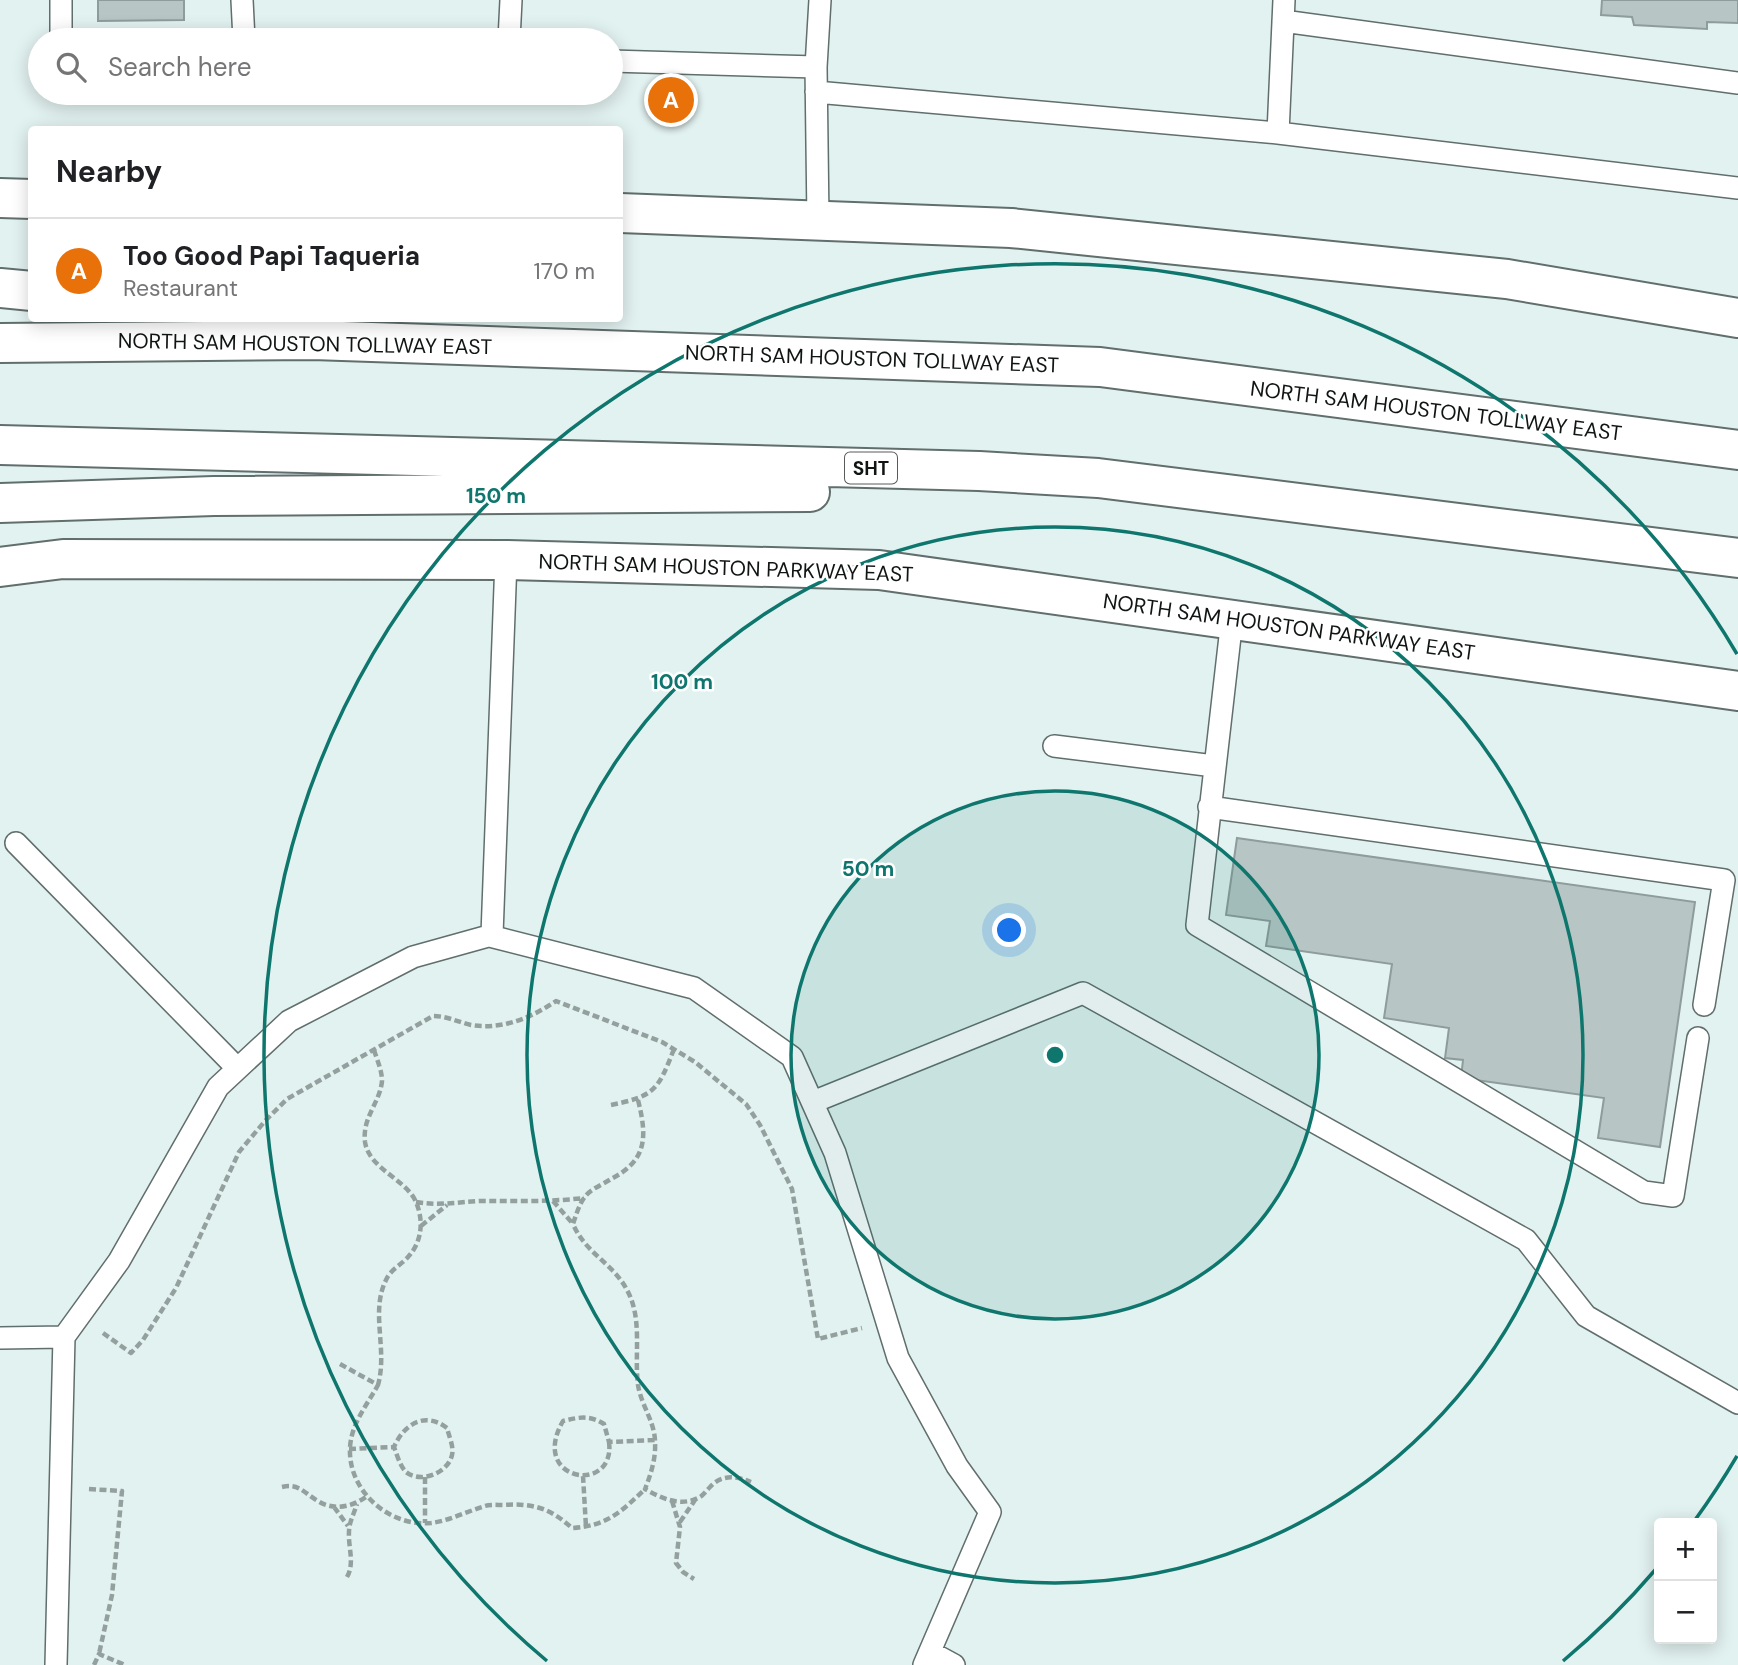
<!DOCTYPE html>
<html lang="en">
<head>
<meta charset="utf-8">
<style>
	body { margin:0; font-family:"DM Sans",sans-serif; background:#f2f2f2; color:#202124 }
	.controls { position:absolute; right:21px; bottom:21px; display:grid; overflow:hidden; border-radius:7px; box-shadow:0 4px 18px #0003 }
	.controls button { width:63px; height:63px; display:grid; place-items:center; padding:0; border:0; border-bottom:2px solid #e0e0e0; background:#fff; color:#202124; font:35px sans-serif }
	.you { position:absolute; left:1010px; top:931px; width:24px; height:24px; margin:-18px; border:5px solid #fff; border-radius:50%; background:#1a73e8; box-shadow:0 0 0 10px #1a73e833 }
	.badge { display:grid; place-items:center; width:46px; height:46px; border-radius:50%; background:#7c3aed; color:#fff; font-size:23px; font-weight:700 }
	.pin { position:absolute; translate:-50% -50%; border:4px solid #fff; box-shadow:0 2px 7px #0006 }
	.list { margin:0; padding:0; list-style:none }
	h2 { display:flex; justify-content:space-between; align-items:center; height:91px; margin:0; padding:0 28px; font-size:30px }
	h2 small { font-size:23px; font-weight:400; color:#757577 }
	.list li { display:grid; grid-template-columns:46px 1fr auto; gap:21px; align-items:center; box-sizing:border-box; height:105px; padding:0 28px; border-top:2px solid #e0e0e0 }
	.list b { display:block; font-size:26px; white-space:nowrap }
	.list p { margin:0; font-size:23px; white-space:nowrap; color:#757577 }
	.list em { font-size:23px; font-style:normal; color:#757577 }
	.icon { flex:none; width:38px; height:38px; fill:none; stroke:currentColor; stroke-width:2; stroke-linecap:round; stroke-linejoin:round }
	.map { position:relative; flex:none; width:1738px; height:1665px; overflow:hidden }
	.search { position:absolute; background:#fff; box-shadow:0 4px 18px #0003; left:28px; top:28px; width:595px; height:77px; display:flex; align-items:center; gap:18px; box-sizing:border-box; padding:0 24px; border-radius:38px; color:#757577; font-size:26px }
	.panel { position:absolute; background:#fff; box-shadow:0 4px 18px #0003; left:28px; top:126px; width:595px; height:196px; border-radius:7px }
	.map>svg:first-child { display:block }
	.building { fill:#b7c6c4; stroke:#8e9c9b; stroke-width:2 }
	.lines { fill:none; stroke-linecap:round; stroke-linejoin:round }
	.lane-casing { stroke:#606e6c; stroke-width:24 }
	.secondary-casing { stroke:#606e6c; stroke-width:42 }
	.highway-casing { stroke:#606e6c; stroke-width:42 }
	.path { stroke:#94a09e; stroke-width:4.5; stroke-dasharray:7 3.5; stroke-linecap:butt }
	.lane { stroke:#fff; stroke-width:21 }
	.secondary { stroke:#fff; stroke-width:38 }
	.highway { stroke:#fff; stroke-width:38 }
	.ring { fill:none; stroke:#0f766e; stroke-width:3.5 }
	.labels { text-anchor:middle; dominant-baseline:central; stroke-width:5; stroke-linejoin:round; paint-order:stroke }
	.shield { fill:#fff; stroke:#585b5a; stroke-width:2 }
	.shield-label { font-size:19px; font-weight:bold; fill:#101514 }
	.street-label { font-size:21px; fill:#101514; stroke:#fff }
	.centre { fill:#0f766e; stroke:#fff; stroke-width:3.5 }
	.ring-label { font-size:21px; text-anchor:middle; font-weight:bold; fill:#0f766e; stroke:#fff; stroke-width:5; stroke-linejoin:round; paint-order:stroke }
</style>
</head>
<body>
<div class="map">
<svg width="1738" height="1665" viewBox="0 0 1738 1665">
	<rect width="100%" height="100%" fill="#e2f2f0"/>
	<path class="building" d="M98 0H184V20L98 21Z
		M1602 0H1738V23L1707 22V29L1634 25 1632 17 1601 15Z
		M1237 838 1695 902 1660 1147 1598 1138 1604 1098 1461 1078 1463 1060 1445 1058 1449 1028 1384 1018 1392 964 1266 946 1270 921 1226 915Z"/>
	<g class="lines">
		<defs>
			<path id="lane" d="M61 0V40
				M242 0 244 40
				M1283 21 1738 83
				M509 40 511 0
				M611 61 816 67 818 221
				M816 67 820 0
				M816 92 1278 133 1738 188
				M1278 133 1284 0
				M1232 619 1197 925 1644 1192 1673 1196 1698 1038
				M1054 746 1214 766
				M1209 807 1724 880 1704 1005
				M16 843 237 1068
				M490 936 694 988 792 1057 835 1153 898 1358 957 1466 990 1512 924 1665
				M813 1102 1083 993 1526 1240 1586 1316 1738 1403
				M0 1338 64 1337
				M930 1652 954 1665
				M56 1665 64 1337 119 1261 218 1087 289 1021 413 957 492 935 506 560"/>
			<path id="secondary" d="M0 198 32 199
				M620 213 1011 228 1507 279 1738 318
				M0 567 63 559 506 560 879 570 1738 691"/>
			<path id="highway" d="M0 288 32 291
				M0 343 313 340 1100 367 1738 450
				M0 445 979 471 1098 478 1738 558
				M0 503 214 496 810 492"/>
		</defs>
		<use href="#lane" class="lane-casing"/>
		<use href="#secondary" class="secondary-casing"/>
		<use href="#highway" class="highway-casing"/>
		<path class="path" d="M374 1050C377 1060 382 1070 382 1081 380 1103 362 1117 365 1142 369 1169 406 1179 416 1202 424 1221 422 1242 408 1257 401 1265 390 1270 386 1280 370 1312 388 1349 378 1385
			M638 1100C647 1136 648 1160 611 1179 602 1185 590 1189 584 1198 579 1205 576 1215 573 1224 586 1254 613 1263 627 1290 643 1319 634 1354 638 1385 641 1405 655 1422 655 1442 656 1458 651 1474 645 1489 661 1498 680 1507 698 1498 703 1496 706 1491 710 1487 722 1474 736 1476 751 1482
			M611 1105C655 1096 658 1090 674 1049
			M553 1201 573 1224
			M416 1202C439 1206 457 1202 481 1201 515 1201 550 1202 584 1198
			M421 1226 447 1205
			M103 1333 131 1353 143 1340 176 1288 239 1152 265 1121 287 1099 433 1016C447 1016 458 1022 471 1025 502 1030 531 1018 556 1001L662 1042 695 1062 746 1104 760 1125 792 1189 818 1339 862 1328
			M340 1364 378 1385C367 1405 351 1424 350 1448 348 1491 389 1527 431 1523 448 1521 466 1512 482 1507 489 1504 496 1505 503 1505 533 1503 550 1508 572 1528 607 1526 621 1512 645 1489
			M609 1442C616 1495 528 1482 563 1421 579 1417 590 1415 604 1424L609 1442 656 1440
			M349 1449 394 1447C397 1455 400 1466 406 1472 421 1484 448 1473 452 1455 454 1447 449 1436 447 1428 425 1411 404 1424 394 1447
			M583 1476 586 1527
			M425 1477V1523
			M282 1487C299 1483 304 1493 318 1501 333 1511 353 1507 367 1496
			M89 1489 122 1491 112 1595 99 1654
			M672 1501 680 1527 676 1563 683 1572 694 1579
			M334 1507 348 1526
			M680 1522 695 1500
			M347 1577C355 1563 348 1547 349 1532 349 1522 354 1514 357 1504
			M94 1665 99 1654 125 1665"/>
		<use href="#lane" class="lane"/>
		<use href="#secondary" class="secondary"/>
		<use href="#highway" class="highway"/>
	</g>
	<circle cx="1055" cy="1055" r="264" fill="#0f766e" fill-opacity=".12"/>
	<g class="ring">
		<circle cx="1055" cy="1055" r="264"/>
		<circle cx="1055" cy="1055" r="528"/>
		<path d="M1737 1456A791 791 0 0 1 1695 1520M1656 1569A791 791 0 0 1 1563 1661M547 1661A791 791 0 1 1 1737 654"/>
	</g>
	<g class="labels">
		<rect class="shield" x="845" y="452.5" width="52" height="31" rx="5"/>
		<g class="shield-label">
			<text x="871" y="468">SHT</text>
		</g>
		<g class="street-label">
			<text transform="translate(305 344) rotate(1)">NORTH SAM HOUSTON TOLLWAY EAST</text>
			<text transform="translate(872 359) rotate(2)">NORTH SAM HOUSTON TOLLWAY EAST</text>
			<text transform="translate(1436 411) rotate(7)">NORTH SAM HOUSTON TOLLWAY EAST</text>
			<text transform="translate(726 568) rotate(2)">NORTH SAM HOUSTON PARKWAY EAST</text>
			<text transform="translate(1289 627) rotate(8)">NORTH SAM HOUSTON PARKWAY EAST</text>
		</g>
	</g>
	<circle cx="1055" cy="1055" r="10" class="centre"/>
	<g class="ring-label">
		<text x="496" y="503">150 m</text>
		<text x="682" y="689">100 m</text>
		<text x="868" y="876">50 m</text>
	</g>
</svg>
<div class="controls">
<button>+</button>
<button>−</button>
</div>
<div class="you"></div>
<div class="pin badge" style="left:671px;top:100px;background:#e8710a">A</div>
<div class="search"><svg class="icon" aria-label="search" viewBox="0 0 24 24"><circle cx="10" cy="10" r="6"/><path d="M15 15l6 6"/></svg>Search here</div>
<section class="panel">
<h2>Nearby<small></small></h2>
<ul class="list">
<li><span class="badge" style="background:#e8710a">A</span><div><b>Too Good Papi Taqueria</b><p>Restaurant</p></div><em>170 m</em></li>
</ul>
</section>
</div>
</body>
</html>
